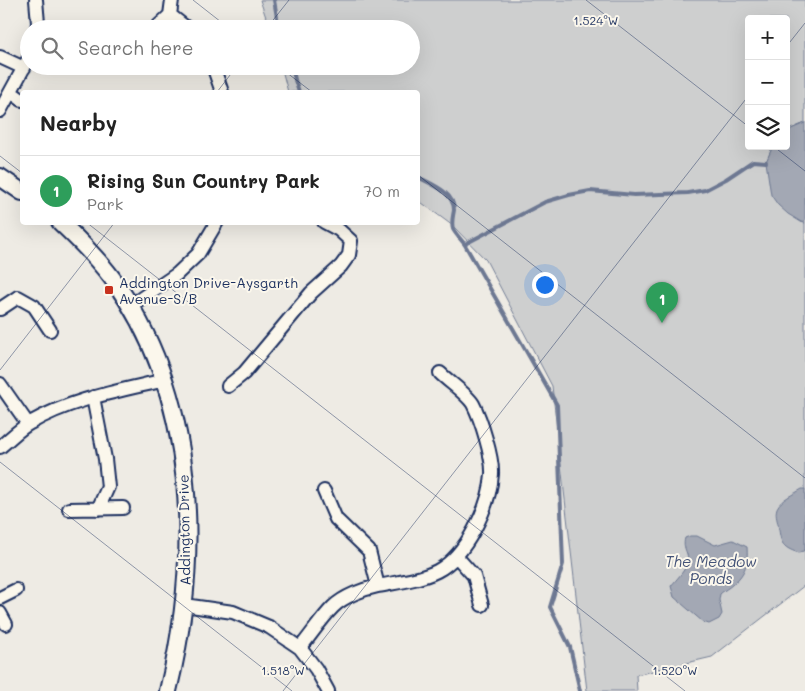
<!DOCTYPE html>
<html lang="en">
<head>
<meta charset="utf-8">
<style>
	body { margin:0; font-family:Mali,sans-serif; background:#f6f6f6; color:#222 }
	.controls { position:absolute; right:15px; top:15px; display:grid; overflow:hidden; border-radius:5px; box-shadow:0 5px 20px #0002 }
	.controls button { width:45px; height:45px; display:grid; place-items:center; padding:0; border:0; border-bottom:1px solid #e0e0e0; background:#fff; color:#222; font:25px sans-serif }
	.you { position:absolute; left:544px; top:284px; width:18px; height:18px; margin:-12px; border:4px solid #fff; border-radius:50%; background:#1a73e8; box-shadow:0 0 0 8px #1a73e833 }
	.badge { display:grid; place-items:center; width:32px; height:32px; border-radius:50%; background:#2563eb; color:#fff; font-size:16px; font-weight:700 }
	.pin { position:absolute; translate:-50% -41px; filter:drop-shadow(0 1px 2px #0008) }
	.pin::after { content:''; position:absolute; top:26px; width:18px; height:15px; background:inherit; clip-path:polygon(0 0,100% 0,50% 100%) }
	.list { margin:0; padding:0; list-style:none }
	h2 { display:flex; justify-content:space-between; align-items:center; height:65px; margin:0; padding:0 20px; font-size:21px }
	h2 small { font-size:16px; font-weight:400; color:#767676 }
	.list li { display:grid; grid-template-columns:32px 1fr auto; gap:15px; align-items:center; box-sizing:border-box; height:70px; padding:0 20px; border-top:1px solid #e0e0e0 }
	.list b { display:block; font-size:19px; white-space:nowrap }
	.list p { margin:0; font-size:16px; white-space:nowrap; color:#767676 }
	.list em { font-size:16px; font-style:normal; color:#767676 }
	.icon { flex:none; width:28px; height:28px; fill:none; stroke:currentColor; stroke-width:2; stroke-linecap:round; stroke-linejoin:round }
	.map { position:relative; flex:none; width:805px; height:691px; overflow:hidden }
	.search { position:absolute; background:#fff; box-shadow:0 5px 20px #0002; left:20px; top:20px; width:400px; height:55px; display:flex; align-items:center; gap:12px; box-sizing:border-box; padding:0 18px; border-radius:28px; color:#767676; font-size:19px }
	.panel { position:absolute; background:#fff; box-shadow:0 5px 20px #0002; left:20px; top:90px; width:400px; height:135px; border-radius:5px }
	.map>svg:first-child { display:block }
	.green { fill:#cecfcf; stroke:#747f96 }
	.water { fill:#a3a8b4; stroke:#6d7892 }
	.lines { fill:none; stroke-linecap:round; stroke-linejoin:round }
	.stream { stroke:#6d7892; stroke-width:4 }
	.minor-casing { stroke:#1b2f5e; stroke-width:16 }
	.tertiary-casing { stroke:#1b2f5e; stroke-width:20 }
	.minor { stroke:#fbf7ec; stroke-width:12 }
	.tertiary { stroke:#fbf7ec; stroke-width:16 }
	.ticks { fill:none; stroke:#1b2f5e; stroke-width:1; stroke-opacity:0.45 }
	.poi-dot { fill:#c8321e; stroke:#fbf7ec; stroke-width:2 }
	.labels { text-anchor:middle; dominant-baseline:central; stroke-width:4; stroke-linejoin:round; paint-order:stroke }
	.poi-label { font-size:14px; fill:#1b2f5e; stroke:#fbf7ec; text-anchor:start }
	.street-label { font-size:14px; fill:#1b2f5e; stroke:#fbf7ec }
	.water-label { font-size:15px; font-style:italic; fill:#445378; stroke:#fbf7ec }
	.ticks-label { font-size:12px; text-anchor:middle; fill:#1b2f5e; stroke:#fbf7ec; stroke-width:4; stroke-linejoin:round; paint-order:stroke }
</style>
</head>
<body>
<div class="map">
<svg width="805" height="691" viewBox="0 0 805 691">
	<rect width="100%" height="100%" fill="#eeebe4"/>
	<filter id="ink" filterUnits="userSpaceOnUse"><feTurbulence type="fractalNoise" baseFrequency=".02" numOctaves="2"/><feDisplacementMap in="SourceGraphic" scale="10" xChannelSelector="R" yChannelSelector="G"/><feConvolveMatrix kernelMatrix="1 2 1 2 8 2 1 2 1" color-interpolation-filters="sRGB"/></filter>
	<g filter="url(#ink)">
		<path class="green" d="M260 0H805V123L791 129 786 134V19H749V146H773L766 162 801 222 805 223V585L712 657 636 675 637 691H587L552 386 486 260 453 226 418 200V92H288L281 66H411V29H270Z"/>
		<path class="water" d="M805 123V223L801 222 788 214 778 205 771 195 766 162 773 146H786V134L791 129Z
			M802 489H805V550L799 553C780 547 781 542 778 524 777 519 775 514 777 508 781 499 794 494 802 489Z
			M690 536H697L715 545 733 540 747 547C748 563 746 573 733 584 729 588 724 590 720 594L719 600 722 614 719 619 709 624 703 622 674 597 671 586C678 577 691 566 687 554 685 548 683 545 685 538Z"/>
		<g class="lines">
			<path class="stream" d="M274 0 279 29
				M292 66 295 80 299 92
				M418 177C431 184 454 192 454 210 453 217 451 222 453 229 456 235 462 240 465 245L557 405 563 564 550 607 570 647 580 691
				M465 244 545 202 569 195 590 191 634 195 688 193 705 190 726 179 753 161 766 162"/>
			<defs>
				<path id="minor" d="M36 0 38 23 37 29
					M170 15 188 29
					M155 29 170 15 172 0
					M0 57 24 68
					M213 66 222 92
					M11 92 22 100
					M0 111 29 58
					M130 306 177 274 198 254 217 222
					M0 309 18 297 34 306 50 330
					M0 384 28 424
					M228 386 244 373 311 293 341 266 349 255 351 241 339 230 324 222
					M93 397 105 459 108 487 98 509
					M0 447C10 439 19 429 30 423 71 399 119 391 165 380
					M324 491 336 519 369 551 378 586
					M69 509 123 508
					M456 556 474 576 482 605
					M0 598 16 590
					M184 605 233 612 269 627 300 648 316 669 328 691
					M0 613 6 624
					M300 648C311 635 321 619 333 607 344 596 364 589 378 586 398 582 419 580 437 571 466 556 490 506 492 474 493 458 481 419 473 404 467 394 449 382 440 373"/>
				<path id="tertiary" d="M0 177 22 192
					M60 222C79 240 97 258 112 278 198 396 201 555 168 691"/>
			</defs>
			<use href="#minor" class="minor-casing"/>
			<use href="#tertiary" class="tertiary-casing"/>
			<use href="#minor" class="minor"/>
			<use href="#tertiary" class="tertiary"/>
		</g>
	</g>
	<path class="ticks" d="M193 0 230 29M586 0 749 127M266 29 289 0M786 47 805 23M278 66 312 92M217 92 237 66M773 146 805 171M0 156 22 173M418 175 805 478M86 222 685 691M0 370 115 222M0 462 292 691M283 691 749 95"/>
	<rect class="poi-dot" x="104" y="285" width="10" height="10" rx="2.5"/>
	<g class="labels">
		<g class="poi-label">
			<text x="119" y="282">Addington Drive-Aysgarth<tspan x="119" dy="16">Avenue-S/B</tspan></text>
		</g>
		<g class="street-label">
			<text transform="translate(184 530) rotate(-91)">Addington Drive</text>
		</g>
		<g class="water-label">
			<text x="711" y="561">The Meadow<tspan x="711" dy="17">Ponds</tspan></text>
		</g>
	</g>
	<g class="ticks-label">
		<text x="596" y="25">1.524°W</text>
		<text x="283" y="675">1.518°W</text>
		<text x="675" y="675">1.520°W</text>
	</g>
</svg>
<div class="controls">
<button>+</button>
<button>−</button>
<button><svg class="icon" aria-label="layers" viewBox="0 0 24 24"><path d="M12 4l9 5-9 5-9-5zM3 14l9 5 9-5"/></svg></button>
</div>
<div class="you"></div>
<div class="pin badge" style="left:662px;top:323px;background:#2e9e5b">1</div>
<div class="search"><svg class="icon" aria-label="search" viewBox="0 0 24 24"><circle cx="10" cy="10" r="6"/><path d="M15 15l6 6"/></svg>Search here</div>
<section class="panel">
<h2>Nearby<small></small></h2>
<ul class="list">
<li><span class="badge" style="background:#2e9e5b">1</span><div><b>Rising Sun Country Park</b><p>Park</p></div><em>70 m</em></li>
</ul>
</section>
</div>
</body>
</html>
